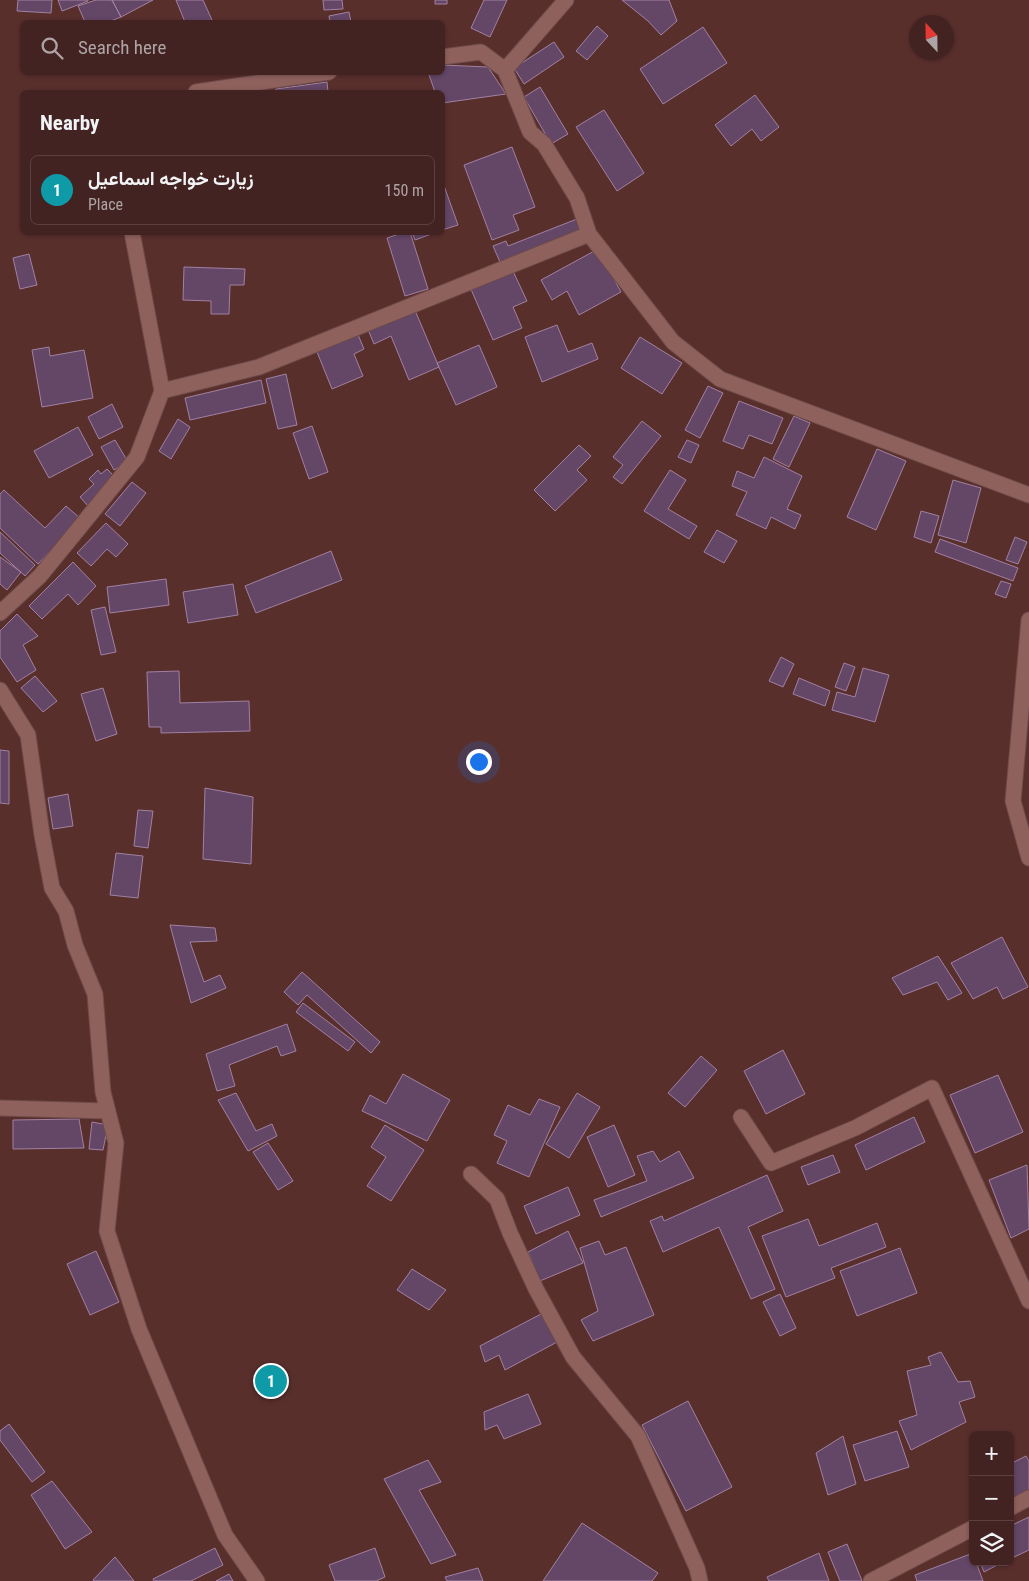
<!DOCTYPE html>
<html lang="en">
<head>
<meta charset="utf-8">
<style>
	body { margin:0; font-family:"Roboto Condensed",Vazirmatn,sans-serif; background:#4a2b2a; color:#f1f3f6 }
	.controls { position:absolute; right:15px; bottom:15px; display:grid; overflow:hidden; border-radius:8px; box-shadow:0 1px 4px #0004 }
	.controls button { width:45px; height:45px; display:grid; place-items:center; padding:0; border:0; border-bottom:1px solid #5b403f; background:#432321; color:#f1f3f6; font:25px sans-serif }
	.compass { position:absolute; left:909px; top:15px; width:45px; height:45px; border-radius:50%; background:#432321; box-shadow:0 1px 4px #0004; rotate:338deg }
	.you { position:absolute; left:478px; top:761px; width:18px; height:18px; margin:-12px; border:4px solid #fff; border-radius:50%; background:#1a73e8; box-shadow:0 0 0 8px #1a73e833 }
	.badge { display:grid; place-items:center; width:32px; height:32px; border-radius:50%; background:#ea580c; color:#fff; font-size:16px; font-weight:700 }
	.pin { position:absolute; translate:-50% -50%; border:2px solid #fff; box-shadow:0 1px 5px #0006 }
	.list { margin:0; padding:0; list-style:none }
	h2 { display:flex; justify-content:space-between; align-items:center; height:65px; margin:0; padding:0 20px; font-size:21px }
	h2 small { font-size:16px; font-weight:400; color:#afa4a5 }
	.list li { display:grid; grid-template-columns:32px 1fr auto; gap:15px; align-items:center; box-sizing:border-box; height:70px; margin:0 10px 10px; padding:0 10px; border:1px solid #5b403f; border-radius:8px }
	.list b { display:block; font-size:19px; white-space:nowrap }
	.list p { margin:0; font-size:16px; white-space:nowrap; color:#afa4a5 }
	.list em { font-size:16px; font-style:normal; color:#afa4a5 }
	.icon { flex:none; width:28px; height:28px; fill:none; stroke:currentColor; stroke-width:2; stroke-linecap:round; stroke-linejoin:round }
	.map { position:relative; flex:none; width:1029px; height:1581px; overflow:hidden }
	.search { position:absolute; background:#432321; box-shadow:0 1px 4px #0004; left:20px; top:20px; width:425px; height:55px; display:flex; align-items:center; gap:12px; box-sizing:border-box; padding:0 18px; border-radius:8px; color:#afa4a5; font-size:19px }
	.panel { position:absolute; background:#432321; box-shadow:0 1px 4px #0004; left:20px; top:90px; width:425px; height:145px; border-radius:8px }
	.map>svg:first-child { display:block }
	.building { fill:#644666; stroke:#a181a3 }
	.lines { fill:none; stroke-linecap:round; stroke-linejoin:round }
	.street-casing { stroke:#6e4b4a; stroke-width:17 }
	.street { stroke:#8f615d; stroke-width:15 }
</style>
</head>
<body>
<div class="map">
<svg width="1029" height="1581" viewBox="0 0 1029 1581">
	<rect width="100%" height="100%" fill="#592f2c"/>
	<path class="building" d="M18 0H52L51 13 17 11Z
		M58 0H88V1L62 11Z
		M96 0H112L121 17 108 22H85L78 6Z
		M112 0H153L121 17Z
		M176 0H203L212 20 205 22H185Z
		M323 0H342L343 9 324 10Z
		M435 0H447V4H435Z
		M484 0H507L490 37 471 28Z
		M622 0H669L677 21 661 35 648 21Z
		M349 12 351 22H330L329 16Z
		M597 26 608 36 587 60 576 51Z
		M703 27 727 63 663 104 640 69Z
		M554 42 564 57 524 84 514 68Z
		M442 65 488 67 506 94 442 103V92H435L428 72H442Z
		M327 82 328 92H276V89Z
		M540 87 568 134 551 144 524 97Z
		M755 95 779 127 761 141 752 129 731 146 715 125Z
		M604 110 644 173 617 191 576 127Z
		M512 147 535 207 513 215 519 230 492 240 464 165Z
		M442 180 458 225 442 230Z
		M582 217 587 227 500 262 493 246 506 241 508 246Z
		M405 232H410L428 289 405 296 387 238Z
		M412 232H437L415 240Z
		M598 249 621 292 579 315 567 291 552 300 541 280Z
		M29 254 37 285 20 289 13 258Z
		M184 267 245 269 244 285H230L229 314H211V301L183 300Z
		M512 269 527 301 513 307 522 328 493 340 470 287Z
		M414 308 439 367 409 380 391 336 374 344 367 327Z
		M557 325 568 352 592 343 598 359 542 382 525 337Z
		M356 330 364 349 354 354 363 376 332 389 315 347Z
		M640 337 682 363 662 394 621 368Z
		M479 345 497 387 456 405 437 363Z
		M49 347 50 356 84 350 93 398 42 407 32 350Z
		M286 374 297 425 278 429 266 379Z
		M261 380 266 403 190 420 185 398Z
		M708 386 723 393 700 438 685 430Z
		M739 401 783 418 772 444 749 435 743 449 723 441Z
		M112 404 123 427 99 439 88 417Z
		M794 416 810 423 789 467 773 459Z
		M178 419 190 427 171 459 159 451Z
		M642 421 661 436 622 484 613 477 623 465 613 457Z
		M312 426 328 472 309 479 293 433Z
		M78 427 93 455 49 478 34 451Z
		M115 440 128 462 114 470 101 447Z
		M687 440 699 445 691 463 678 457Z
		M579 445 591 456 577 470 587 480 555 511 534 490Z
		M877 449 906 461 876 530 847 517Z
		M764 457 802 476 787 509 801 515 795 529 771 517 766 529 736 515 747 492 732 486 737 471 754 478Z
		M107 469 116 478 88 506 80 497 94 484 89 479 98 470 101 474Z
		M670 470 686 480 668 509 697 526 689 539 644 511Z
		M953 480 981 488 966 543 938 535Z
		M132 482 146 493 120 526 105 514Z
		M4 490 45 528 66 506 81 519 38 564 0 528V494Z
		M921 511 939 516 931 543 914 537Z
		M106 523 128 544 116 557 107 549 91 566 77 553Z
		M717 530 737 541 724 563 704 552Z
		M0 532 35 565 25 576 0 553Z
		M1015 537 1027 542 1018 564 1006 560Z
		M940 539 1018 568 1013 581 935 552Z
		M331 551 342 580 256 613 245 586Z
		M0 557 21 572 7 590 0 584Z
		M73 562 96 586 78 605 68 594 42 619 29 606Z
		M166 579 169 605 110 613 107 587Z
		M1001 581 1011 584 1006 598 995 594Z
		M233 584 238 615 188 623 183 592Z
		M105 607 116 652 101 655 91 610Z
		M17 614 38 636 23 645 36 670 17 682 0 657V631Z
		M781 657 794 664 783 687 769 681Z
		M844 663 855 667 846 691 835 687Z
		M863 668 889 675 875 722 832 710 837 692 855 697Z
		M179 671 180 703 249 701 250 731 161 733V727H149L147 672Z
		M35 676 57 701 43 712 21 688Z
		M799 678 830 691 825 706 793 694Z
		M103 688 117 734 96 741 81 694Z
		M0 750 9 751V804L0 803Z
		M205 788 253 797 251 864 203 859Z
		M68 794 73 826 53 829 48 798Z
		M138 810 153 811 148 848 134 846Z
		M116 853 143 856 138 898 110 895Z
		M170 925 215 928 217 941 190 942 204 982 220 975 226 988 191 1003Z
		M1002 937 1028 987 1003 999 997 987 973 999 951 963Z
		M938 956 962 993 948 1000 937 982 903 995 892 978Z
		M302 972 380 1042 371 1053 307 995 298 1005 284 992Z
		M303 1003 355 1042 348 1051 296 1012Z
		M287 1024 296 1051 281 1056 277 1046 229 1065 235 1086 217 1091 206 1054Z
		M783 1050 805 1094 766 1114 744 1071Z
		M701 1056 717 1070 685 1107 668 1093Z
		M403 1074 450 1100 427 1141 362 1111 370 1095 386 1104Z
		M998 1075 1023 1132 975 1153 950 1095Z
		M236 1093 256 1131 272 1124 277 1136 248 1151 218 1100Z
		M577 1093 600 1107 569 1158 546 1144Z
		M539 1099 560 1107 529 1177 497 1163 507 1141 494 1135 508 1105 530 1115Z
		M914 1117 925 1142 866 1170 855 1145Z
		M79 1119 84 1148 13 1149V1120Z
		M92 1122 108 1125 103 1150 89 1149Z
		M385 1125 424 1150 391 1201 367 1186 386 1157 371 1147Z
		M614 1125 635 1175 608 1187 587 1137Z
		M268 1143 293 1181 278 1190 253 1152Z
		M653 1151 660 1162 679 1151 694 1178 601 1217 594 1200 647 1181 637 1156Z
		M833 1155 840 1172 808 1185 801 1167Z
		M1027 1165 1029 1229 1011 1238 989 1180Z
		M767 1175 783 1211 748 1227 775 1289 751 1299 719 1227 663 1252 650 1221 662 1216 664 1221Z
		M568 1187 580 1215 536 1234 524 1206Z
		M808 1219 819 1246 877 1223 886 1247 831 1268 835 1278 786 1297 762 1236Z
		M568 1231 583 1263 540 1281 528 1252Z
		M599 1241 605 1255 626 1247 654 1315 593 1341 581 1320 598 1311 580 1248Z
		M900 1248 917 1293 857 1316 840 1271Z
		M96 1251 119 1302 90 1315 67 1264Z
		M412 1269 446 1290 429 1310 397 1290Z
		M780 1294 796 1328 780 1336 763 1302Z
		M543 1313 557 1342 505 1370 499 1355 485 1362 480 1346Z
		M941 1352 958 1382 970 1381 975 1397 959 1402 966 1422 911 1450 899 1421 917 1415 907 1371 931 1365 928 1357Z
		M528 1394 541 1424 504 1439 497 1425 485 1430 484 1412Z
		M688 1401 732 1487 686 1511 642 1425Z
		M9 1424 45 1472 32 1482 0 1440V1431Z
		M897 1431 909 1467 865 1481 853 1445Z
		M843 1436 856 1484 828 1495 816 1453Z
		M1026 1456 1029 1461V1492L1010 1501V1464Z
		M428 1460 441 1482 419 1490 456 1555 431 1564 384 1479Z
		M52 1481 92 1532 65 1549 31 1495Z
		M1029 1517V1550L1010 1559V1526Z
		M582 1523 658 1573 652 1581H543Z
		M847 1544 862 1581H840L828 1552Z
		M215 1548 223 1565 191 1581H154L153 1579Z
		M375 1548 385 1577 376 1581H335L329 1565Z
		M819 1553 829 1581H769L767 1577Z
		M973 1553V1562H976L983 1581H917L915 1575Z
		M115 1557 134 1581H94L93 1580Z
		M980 1562H1003L984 1572Z
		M478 1568 483 1581H447L445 1577Z
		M229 1574 233 1581H216Z"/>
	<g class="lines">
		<defs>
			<path id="street" d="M442 57 481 52 505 70 530 132 544 144 577 198 589 234 673 342 720 379 1029 495
				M505 70 566 0
				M196 92 329 72
				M162 391 259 367 589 234
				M0 613 40 576 137 457 162 391 132 232
				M1029 620 1013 801 1029 858
				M0 690 28 735 42 835 52 888 66 911 75 945 95 994 103 1092 116 1143 107 1231 139 1329 225 1535 257 1581
				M0 1108 108 1111
				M741 1117 771 1163 855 1128 932 1088 1029 1301
				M471 1174 497 1199 510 1233 536 1289 573 1357 638 1436 697 1568 700 1581
				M1010 1508 1029 1498
				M871 1581 973 1528"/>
		</defs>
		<use href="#street" class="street-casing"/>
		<use href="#street" class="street"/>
	</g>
</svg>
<div class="controls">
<button>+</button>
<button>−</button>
<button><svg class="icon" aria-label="layers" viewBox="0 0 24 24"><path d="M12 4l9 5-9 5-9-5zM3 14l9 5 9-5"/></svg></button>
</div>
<svg class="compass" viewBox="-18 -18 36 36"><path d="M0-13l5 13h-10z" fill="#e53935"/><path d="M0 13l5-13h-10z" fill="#afa4a5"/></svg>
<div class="you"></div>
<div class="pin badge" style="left:271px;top:1381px;background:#0f9aa8">1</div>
<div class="search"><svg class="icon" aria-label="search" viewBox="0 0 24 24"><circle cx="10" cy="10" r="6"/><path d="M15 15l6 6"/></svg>Search here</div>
<section class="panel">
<h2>Nearby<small></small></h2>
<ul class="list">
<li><span class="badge" style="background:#0f9aa8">1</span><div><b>زیارت خواجه اسماعیل</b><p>Place</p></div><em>150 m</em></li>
</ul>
</section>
</div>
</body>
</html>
